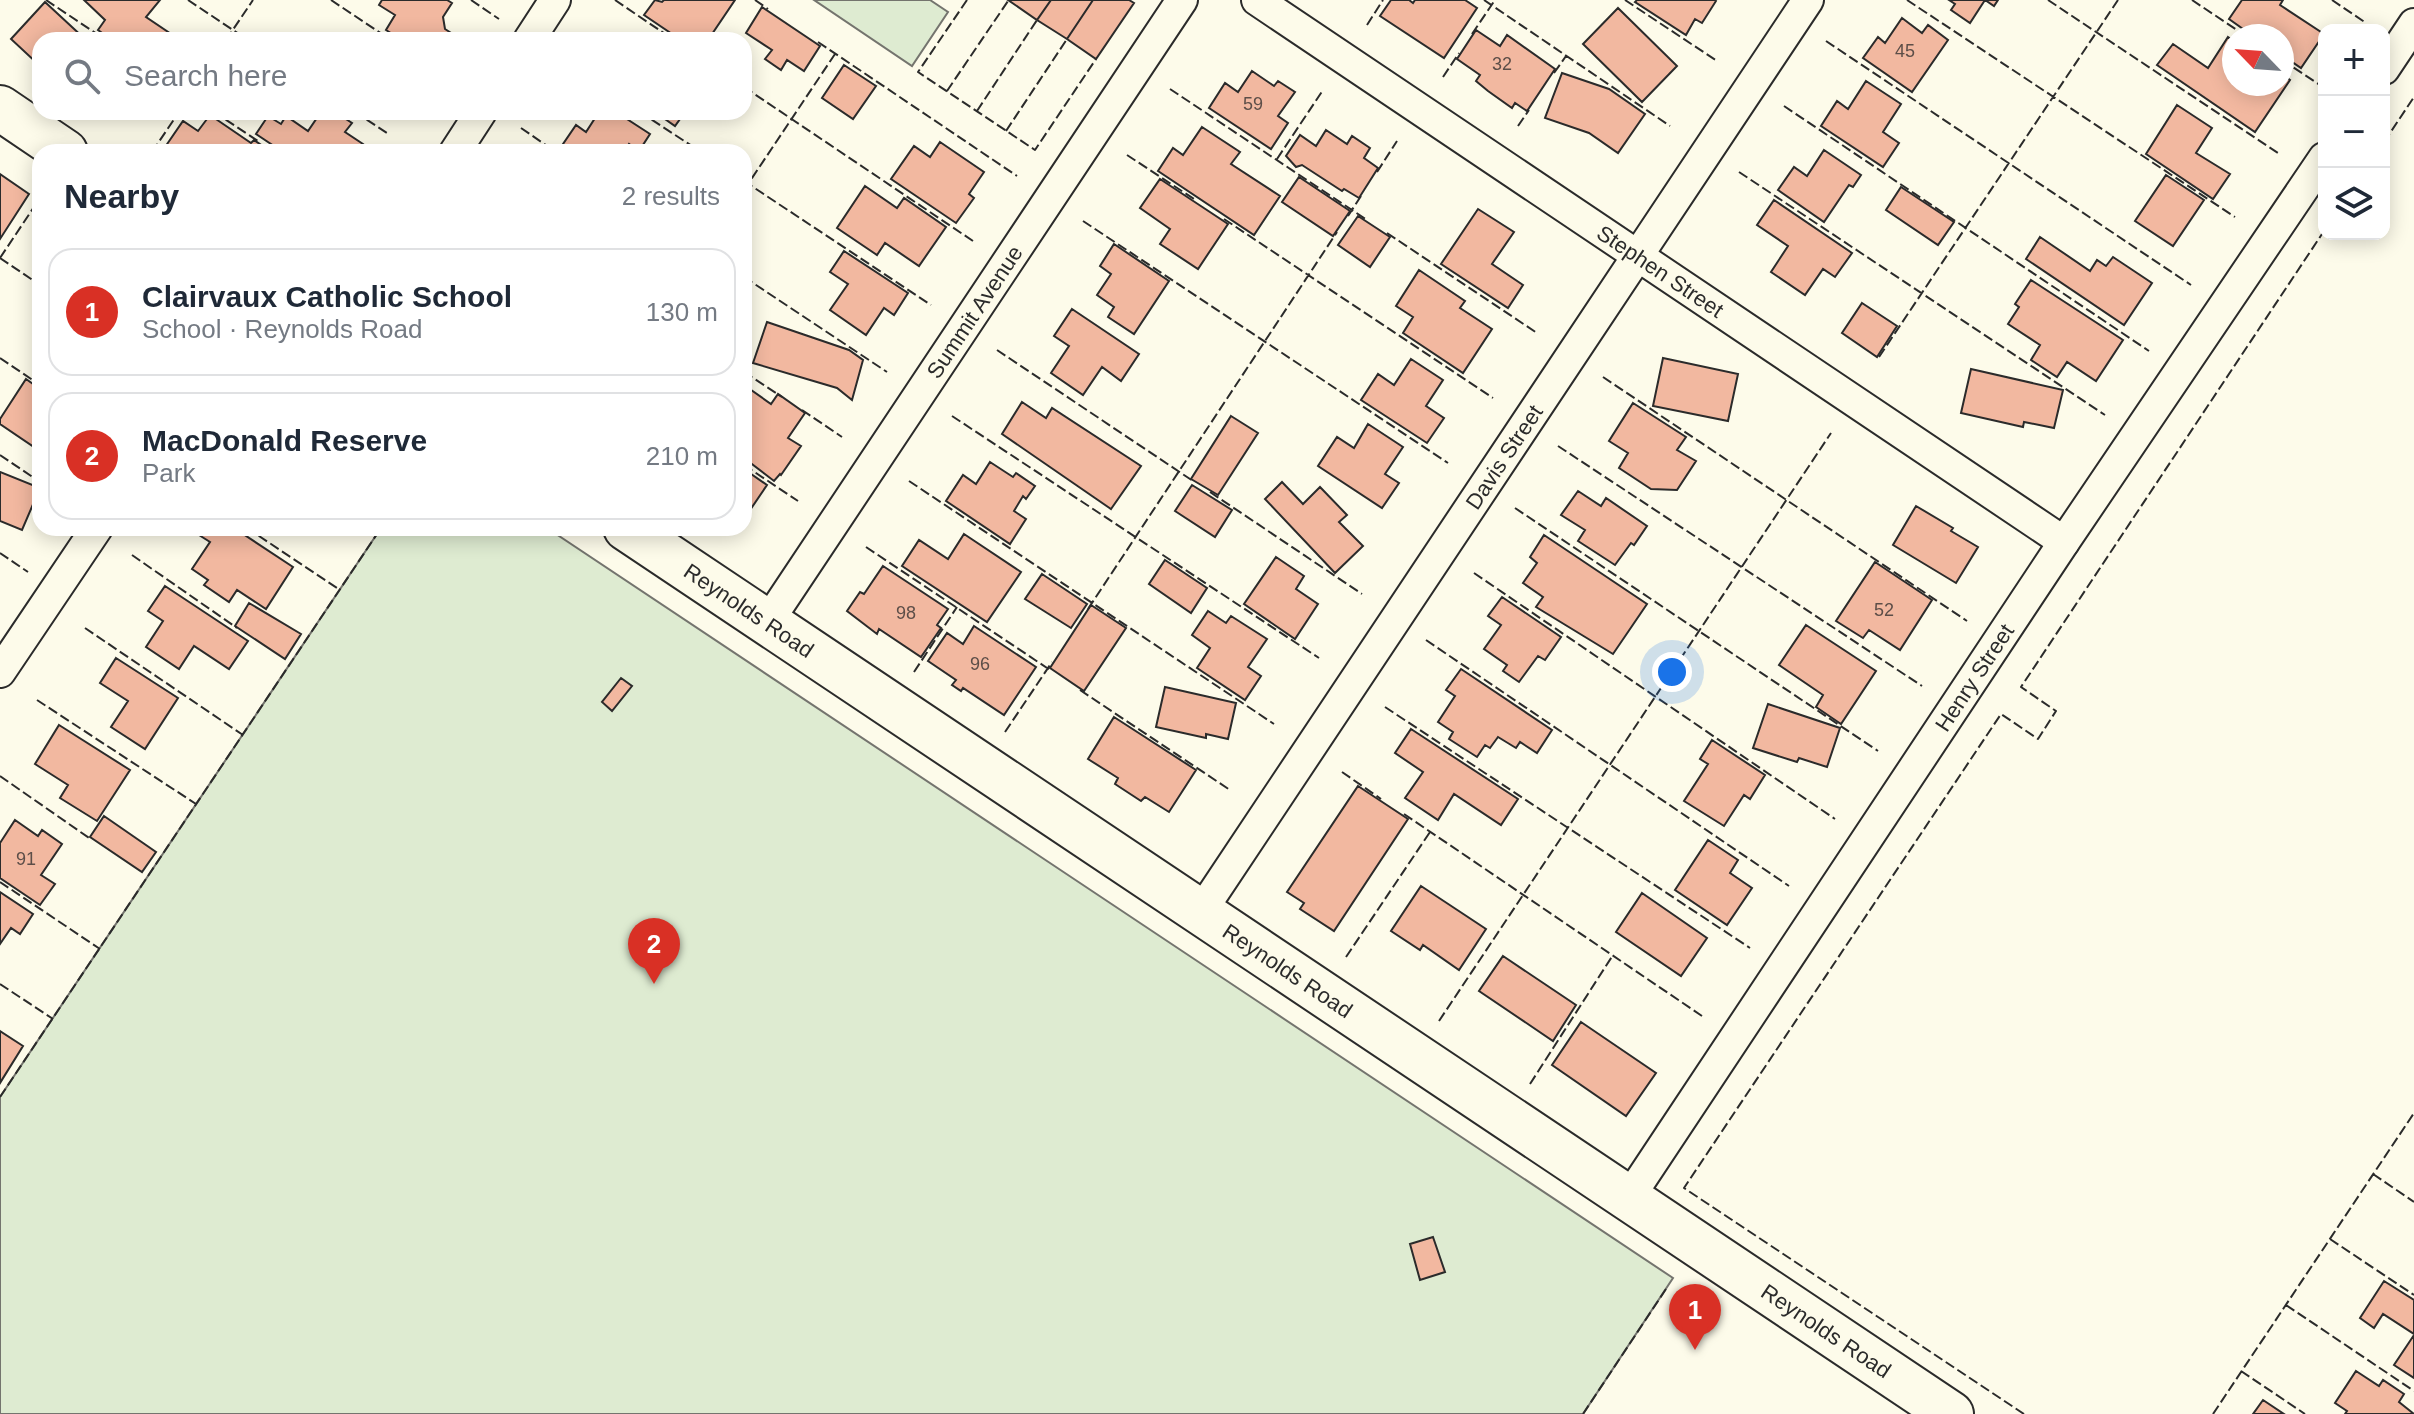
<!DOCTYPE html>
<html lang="en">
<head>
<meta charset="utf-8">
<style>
	body { margin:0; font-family:Helvetica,sans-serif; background:#f2f2f3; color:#1f2937 }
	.controls { position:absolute; right:24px; top:24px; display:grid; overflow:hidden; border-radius:16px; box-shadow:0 4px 20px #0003 }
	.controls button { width:72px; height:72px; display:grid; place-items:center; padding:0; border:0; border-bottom:2px solid #e0e1e3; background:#fff; color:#1f2937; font:40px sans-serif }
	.compass { position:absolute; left:2222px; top:24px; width:72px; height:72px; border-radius:50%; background:#fff; box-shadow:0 4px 20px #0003; rotate:295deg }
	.you { position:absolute; left:1672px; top:672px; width:28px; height:28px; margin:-20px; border:6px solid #fff; border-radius:50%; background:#1a73e8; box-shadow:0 0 0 12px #1a73e833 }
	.badge { display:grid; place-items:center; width:52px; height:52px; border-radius:50%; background:#d93025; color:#fff; font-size:26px; font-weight:700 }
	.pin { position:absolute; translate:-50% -66px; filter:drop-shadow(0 2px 4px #0008) }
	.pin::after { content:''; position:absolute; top:42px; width:28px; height:24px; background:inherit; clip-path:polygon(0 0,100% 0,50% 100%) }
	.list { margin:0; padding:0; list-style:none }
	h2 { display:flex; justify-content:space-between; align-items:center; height:104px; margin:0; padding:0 32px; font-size:34px }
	h2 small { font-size:26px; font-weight:400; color:#747a83 }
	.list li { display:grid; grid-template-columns:52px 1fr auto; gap:24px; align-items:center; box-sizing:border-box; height:128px; margin:0 16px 16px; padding:0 16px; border:2px solid #e0e1e3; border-radius:24px }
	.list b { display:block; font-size:30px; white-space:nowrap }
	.list p { margin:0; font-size:26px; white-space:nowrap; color:#747a83 }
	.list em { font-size:26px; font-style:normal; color:#747a83 }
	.icon { flex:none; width:44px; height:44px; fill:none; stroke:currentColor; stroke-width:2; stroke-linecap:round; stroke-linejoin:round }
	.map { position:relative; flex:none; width:2414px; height:1414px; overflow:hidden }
	.search { position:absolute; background:#fff; box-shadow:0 4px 20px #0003; left:32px; top:32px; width:720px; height:88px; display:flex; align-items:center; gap:20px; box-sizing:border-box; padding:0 28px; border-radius:24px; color:#747a83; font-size:30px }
	.panel { position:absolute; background:#fff; box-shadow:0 4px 20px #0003; left:32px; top:144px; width:720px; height:392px; border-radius:24px }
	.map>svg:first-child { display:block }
	.green { fill:#deebd1; stroke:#74746e; stroke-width:2 }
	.building { fill:#f2b8a0; stroke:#2b2b2b; stroke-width:2 }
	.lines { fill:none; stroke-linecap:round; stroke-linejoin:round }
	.street-casing { stroke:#2b2b2b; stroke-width:34 }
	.secondary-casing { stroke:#2b2b2b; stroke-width:48 }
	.street { stroke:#fdfbea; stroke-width:30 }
	.secondary { stroke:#fdfbea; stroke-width:44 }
	.fence { stroke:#2b2b2b; stroke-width:2; stroke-dasharray:10 4; stroke-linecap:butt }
	.labels { text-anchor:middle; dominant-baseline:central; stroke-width:6; stroke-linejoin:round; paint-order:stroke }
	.number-label { font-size:18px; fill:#5d4e48 }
	.street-label { font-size:22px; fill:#2b2b2b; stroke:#fdfbea }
</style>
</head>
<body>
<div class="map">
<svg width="2414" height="1414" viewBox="0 0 2414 1414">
	<rect width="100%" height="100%" fill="#fdfbea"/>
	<path class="green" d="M814 0H930L948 12 912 66Z
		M381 528H547L1673 1278 1583 1414H0V1097Z"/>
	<path class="building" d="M84 0H160L146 17 180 40H112L98 30 105 20Z
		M382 0H447L452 3 443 17 445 29 462 40H402L386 30 395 15 379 5Z
		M655 0 662 2 664 0H735L708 40H681L644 15Z
		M1008 0H1051L1037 20Z
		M1051 0H1093L1067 39 1037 20Z
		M1093 0H1129L1134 3 1096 59 1067 39Z
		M1391 0H1409L1413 3 1415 0H1465L1477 8 1444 58 1380 16Z
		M1637 0H1715L1716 1 1702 23 1695 19 1686 35 1635 2Z
		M1949 0H1998L1994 6 1985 0 1970 23 1951 10 1955 4Z
		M2242 0H2283L2280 5 2324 34 2301 68 2282 55V36H2253L2229 19Z
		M45 2 86 40H40V66L11 39Z
		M762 7 820 46 804 71 787 60 781 70 765 59 772 50 746 33Z
		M1618 8 1677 66 1642 102 1583 44Z
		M1902 18 1922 33 1928 25 1948 40 1912 92 1863 58 1878 37 1885 43Z
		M1476 30 1500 46 1507 35 1555 69 1527 111 1515 103 1512 108 1488 91 1476 81 1480 75 1457 59Z
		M2228 37 2234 41V84H2282V74L2290 80 2255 132 2157 65 2173 44 2208 68Z
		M844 65 876 86 853 119 822 98Z
		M1252 71 1274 86 1278 81 1295 92 1278 116 1288 123 1271 149 1209 108 1225 83 1238 92Z
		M1562 73 1609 89 1645 114 1618 153 1589 133 1545 118Z
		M1866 81 1901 104 1883 132 1899 143 1883 167 1821 126 1837 101 1848 109Z
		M2177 105 2212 128 2196 153 2230 174 2213 199 2146 154Z
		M321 112H335L352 123 345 132 363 144 358 152H283L256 134 268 116 281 124 286 116 308 131Z
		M599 112H616L650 134 639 151 629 144 624 152H569L561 147 576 125 586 132Z
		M655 112H685L675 126Z
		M210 115 251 143 254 140 270 151 167 152 163 150 183 121 198 131Z
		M1202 127 1240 152 1231 164 1280 196 1254 235 1158 171 1173 148 1183 155Z
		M1326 130 1347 144 1352 136 1370 148 1364 158 1378 168 1359 198 1344 189 1342 191 1302 165 1296 167 1286 156 1300 135 1316 146Z
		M940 142 984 172 969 194 974 198 956 223 891 179 914 146 930 157Z
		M1824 150 1861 175 1853 187 1849 185 1824 222 1778 190 1794 167 1807 176Z
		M0 174 29 194 0 239Z
		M2166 175 2204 200 2173 246 2135 221Z
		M1299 177 1350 211 1333 236 1282 202Z
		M1160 179 1228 224 1198 269 1160 244 1170 229 1140 208Z
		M865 186 897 208 904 198 946 227 919 266 885 243 877 255 837 228Z
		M1901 187 1954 222 1938 245 1886 210Z
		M1774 200 1852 253 1835 277 1823 269 1805 295 1771 272 1788 246 1757 225Z
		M1478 209 1514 232 1492 264 1523 285 1508 308 1441 264Z
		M1358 216 1390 237 1370 267 1338 245Z
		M2040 237 2090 271 2097 260 2106 266 2113 257 2152 283 2124 325 2026 259Z
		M1114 244 1169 281 1134 334 1108 317 1114 307 1097 295 1111 274 1100 266Z
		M844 251 908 293 894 315 884 308 866 335 830 310 848 284 830 272Z
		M1419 270 1465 301 1460 308 1492 329 1463 373 1403 333 1413 317 1396 306Z
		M2031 280 2123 340 2096 381 2067 362 2057 377 2031 360 2040 345 2008 324 2019 307 2015 304Z
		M1862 303 1897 326 1877 357 1842 333Z
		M1072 309 1139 354 1121 381 1102 367 1083 395 1051 373 1069 346 1054 336Z
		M767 322 849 350 863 360 852 400 837 388 753 363Z
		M1663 358 1738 374 1728 421 1653 406Z
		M1411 359 1443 380 1426 406 1444 418 1427 443 1361 400 1378 374 1394 385Z
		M1971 369 2063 390 2054 428 2024 422 2023 427 1961 413Z
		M26 379 40 389V438L34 447 0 424V419Z
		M744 385 771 404 778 394 805 413 788 438 801 446 781 475 780 474 774 481 744 458Z
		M1022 402 1046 418 1052 408 1141 466 1111 509 1002 434Z
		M1633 403 1686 437 1677 450 1696 461 1677 490 1651 489 1619 468 1628 453 1609 441Z
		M1231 416 1258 433 1218 495 1191 479Z
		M1368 424 1403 447 1385 474 1399 483 1382 508 1318 466 1337 437 1354 448Z
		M990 462 1013 477 1016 473 1035 486 1026 499 1023 496 1014 511 1026 519 1010 544 946 501 963 475 976 484Z
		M744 469 767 485 744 519Z
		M0 472 40 488 22 530 0 521Z
		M1282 482 1303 504 1320 487 1347 515 1339 522 1363 546 1335 573 1265 499Z
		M1192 485 1232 510 1215 537 1175 511Z
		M1578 491 1601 506 1606 498 1647 526 1634 545 1631 543 1615 565 1578 541 1585 530 1561 515Z
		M1916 506 1953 528 1951 531 1978 547 1956 583 1893 545Z
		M203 528H234L293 567 266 609 237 590 229 602 204 585 208 580 192 569 210 542 199 535Z
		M964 534 1021 572 987 622 902 566 919 540 948 559Z
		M1544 535 1647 604 1613 654 1536 607 1543 597 1523 583 1537 563 1530 557Z
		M1276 557 1304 576 1296 589 1318 604 1295 639 1244 604Z
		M1165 560 1207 588 1191 613 1149 584Z
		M1875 562 1932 600 1900 650 1869 630 1863 638 1836 621Z
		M883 566 948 609 937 625 941 628 921 657 879 629 877 634 847 611 860 592 864 594Z
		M1042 574 1087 604 1071 628 1025 599Z
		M165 586 248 641 229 669 194 646 179 669 146 647 163 621 148 611Z
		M1502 597 1561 637 1545 660 1538 656 1519 682 1503 671 1507 665 1484 649 1501 625 1488 616Z
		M249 603 301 634 285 659 235 626Z
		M1091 605 1126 628 1084 691 1050 668Z
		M1208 611 1226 623 1231 616 1267 639 1248 667 1261 676 1245 700 1197 668 1210 648 1192 635Z
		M1806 625 1876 671 1841 724 1816 707 1823 695 1779 665Z
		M974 626 1036 667 1004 715 963 688 961 691 952 685 956 680 928 661 947 633 963 644Z
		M116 658 178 698 145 749 111 727 128 701 100 683Z
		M1461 669 1552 730 1537 753 1520 742 1516 748 1498 737 1490 748 1485 745 1477 757 1449 739 1453 732 1438 722 1455 696 1446 690Z
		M621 678 632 686 612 711 602 702Z
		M1165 687 1236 703 1228 739 1206 734V738L1156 727Z
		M1768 704 1840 728 1827 767 1799 758 1797 762 1753 748Z
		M1114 717 1196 770 1169 812 1145 797 1141 801 1115 784 1118 778 1088 759Z
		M59 725 130 770 97 821 60 798 68 785 35 764Z
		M1411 729 1518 799 1501 825 1454 794 1438 820 1405 798 1423 772 1395 753Z
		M1712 740 1765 775 1750 799 1744 795 1724 826 1684 801 1708 764 1700 759Z
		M1358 786 1408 819 1334 931 1300 909 1304 903 1287 892Z
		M104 816 156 852 142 872 90 837Z
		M15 820 38 836 42 830 62 844 41 875 55 884 40 905 0 878V843Z
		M1708 840 1738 860 1730 873 1752 888 1727 925 1675 890Z
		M1421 886 1486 929 1459 970 1423 945 1420 950 1391 931Z
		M0 892 33 914 20 934 11 928 0 944Z
		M1642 893 1707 938 1681 976 1616 932Z
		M1503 956 1576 1005 1553 1041 1479 991Z
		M1581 1022 1656 1073 1626 1116 1552 1065Z
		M0 1031 23 1046 0 1083Z
		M1433 1237 1445 1272 1420 1280 1410 1244Z
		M2384 1281 2414 1300V1334L2383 1314 2374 1328 2360 1318Z
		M2414 1335V1378L2394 1365Z
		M2356 1371 2379 1386 2383 1380 2404 1394 2399 1402 2414 1414H2345L2347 1411 2335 1403Z
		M2263 1400 2284 1414H2253Z"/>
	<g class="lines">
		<defs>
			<g id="street">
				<path id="s1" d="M1257 0 2064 542"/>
				<path d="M529 40 555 0"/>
				<path d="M2384 69 2414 24"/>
				<path d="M455 152 481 112"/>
				<path id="s2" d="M767 623 1182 0"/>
				<path d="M0 672 97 528"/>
				<path id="s3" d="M1200 913 1808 0"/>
				<path id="s4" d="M1628 1199 2064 542 2324 158"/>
			</g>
			<g id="secondary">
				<path d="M0 108 65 152"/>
				<path id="s5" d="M626 528 1951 1414"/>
			</g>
		</defs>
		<use href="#street" class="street-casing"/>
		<use href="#secondary" class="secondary-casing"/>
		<use href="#street" class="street"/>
		<use href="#secondary" class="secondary"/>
		<path class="fence" d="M46 0 106 40
			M188 0 248 40
			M331 0 391 40
			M471 0 499 19
			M615 0 674 40
			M755 0 768 9
			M967 0 918 72 1035 150 1096 59
			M1484 0 1670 126
			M1625 0 1717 61
			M1907 0 2235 217
			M2048 0 2278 153
			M2192 0 2246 36
			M2332 0 2366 23
			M1367 25 1383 0
			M1472 34 1495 0
			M226 40 253 0
			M1826 41 2191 285
			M818 42 1017 176
			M2282 60 2323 87
			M1554 73 1566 56
			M1443 77 1459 53
			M744 87 973 241
			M1170 89 1367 220
			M947 91 1008 1
			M1784 106 2149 351
			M977 111 1037 20
			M214 112 258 141
			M355 112 390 135
			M640 112 701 152
			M1518 126 1529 110
			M521 128 556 152
			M1006 131 1067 39
			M2384 142 2414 97
			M152 152 179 112
			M1127 155 1197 201
			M1277 159 1323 90
			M1377 172 1397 141
			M1739 172 2105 415
			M744 181 931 305
			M744 190 835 54
			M1348 216 1361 196
			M1224 219 1493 398
			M1083 221 1448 463
			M1387 233 1537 333
			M0 258 40 198
			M0 258 40 285
			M744 277 887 372
			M997 350 1193 481
			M1879 357 2118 0
			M0 358 40 385
			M744 372 782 397
			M1603 377 1967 621
			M802 410 842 437
			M952 416 1319 658
			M1558 446 1922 686
			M0 455 40 482
			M744 465 798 501
			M909 481 1274 724
			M1210 492 1362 594
			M1515 508 1878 751
			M247 528 340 590
			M866 547 1050 670
			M0 553 28 572
			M132 555 237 628
			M1474 573 1835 819
			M1088 609 1337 232
			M85 628 243 735
			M1426 640 1789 886
			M914 672 957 607
			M1080 690 1230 790
			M37 700 196 804
			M1385 707 1750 948
			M1005 732 1052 662
			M1342 772 1381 799
			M0 776 92 840
			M1404 814 1702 1016
			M0 882 100 949
			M1346 957 1430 832
			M0 984 53 1019
			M1439 1021 1831 433
			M1530 1084 1613 955
			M0 1097 381 528
			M2373 1174 2414 1202
			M2330 1239 2414 1295
			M2286 1305 2414 1391
			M2241 1371 2305 1414
			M1583 1414 1668 1286
			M2024 1414 1684 1188 2001 714 2038 739 2056 711 2021 687 2324 231
			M2213 1414 2414 1113"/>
	</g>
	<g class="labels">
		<g class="number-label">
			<text x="1905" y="51">45</text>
			<text x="1502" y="64">32</text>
			<text x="1253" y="104">59</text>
			<text x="1884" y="610">52</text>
			<text x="906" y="613">98</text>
			<text x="980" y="664">96</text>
			<text x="26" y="859">91</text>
		</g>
		<g class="street-label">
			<text stroke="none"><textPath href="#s1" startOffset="486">Stephen Street</textPath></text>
			<text stroke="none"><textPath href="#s2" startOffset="374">Summit Avenue</textPath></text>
			<text stroke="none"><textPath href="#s3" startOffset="548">Davis Street</textPath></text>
			<text stroke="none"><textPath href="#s5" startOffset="148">Reynolds Road</textPath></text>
			<text stroke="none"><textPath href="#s4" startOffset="626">Henry Street</textPath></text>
			<text stroke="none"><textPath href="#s5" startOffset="796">Reynolds Road</textPath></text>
			<text stroke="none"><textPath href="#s5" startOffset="1444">Reynolds Road</textPath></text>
		</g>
	</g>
</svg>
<div class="controls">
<button>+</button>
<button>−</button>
<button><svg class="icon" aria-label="layers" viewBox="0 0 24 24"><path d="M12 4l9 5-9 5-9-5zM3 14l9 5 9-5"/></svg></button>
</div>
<svg class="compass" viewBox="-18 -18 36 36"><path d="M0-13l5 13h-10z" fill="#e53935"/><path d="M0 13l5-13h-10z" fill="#747a83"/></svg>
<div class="you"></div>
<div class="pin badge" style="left:1695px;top:1350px">1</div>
<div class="pin badge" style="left:654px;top:984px">2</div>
<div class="search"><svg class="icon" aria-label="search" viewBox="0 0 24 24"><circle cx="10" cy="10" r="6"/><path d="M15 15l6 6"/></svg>Search here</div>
<section class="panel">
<h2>Nearby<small>2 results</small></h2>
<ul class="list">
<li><span class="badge">1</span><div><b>Clairvaux Catholic School</b><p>School · Reynolds Road</p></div><em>130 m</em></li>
<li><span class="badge">2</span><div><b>MacDonald Reserve</b><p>Park</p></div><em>210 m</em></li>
</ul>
</section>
</div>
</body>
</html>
